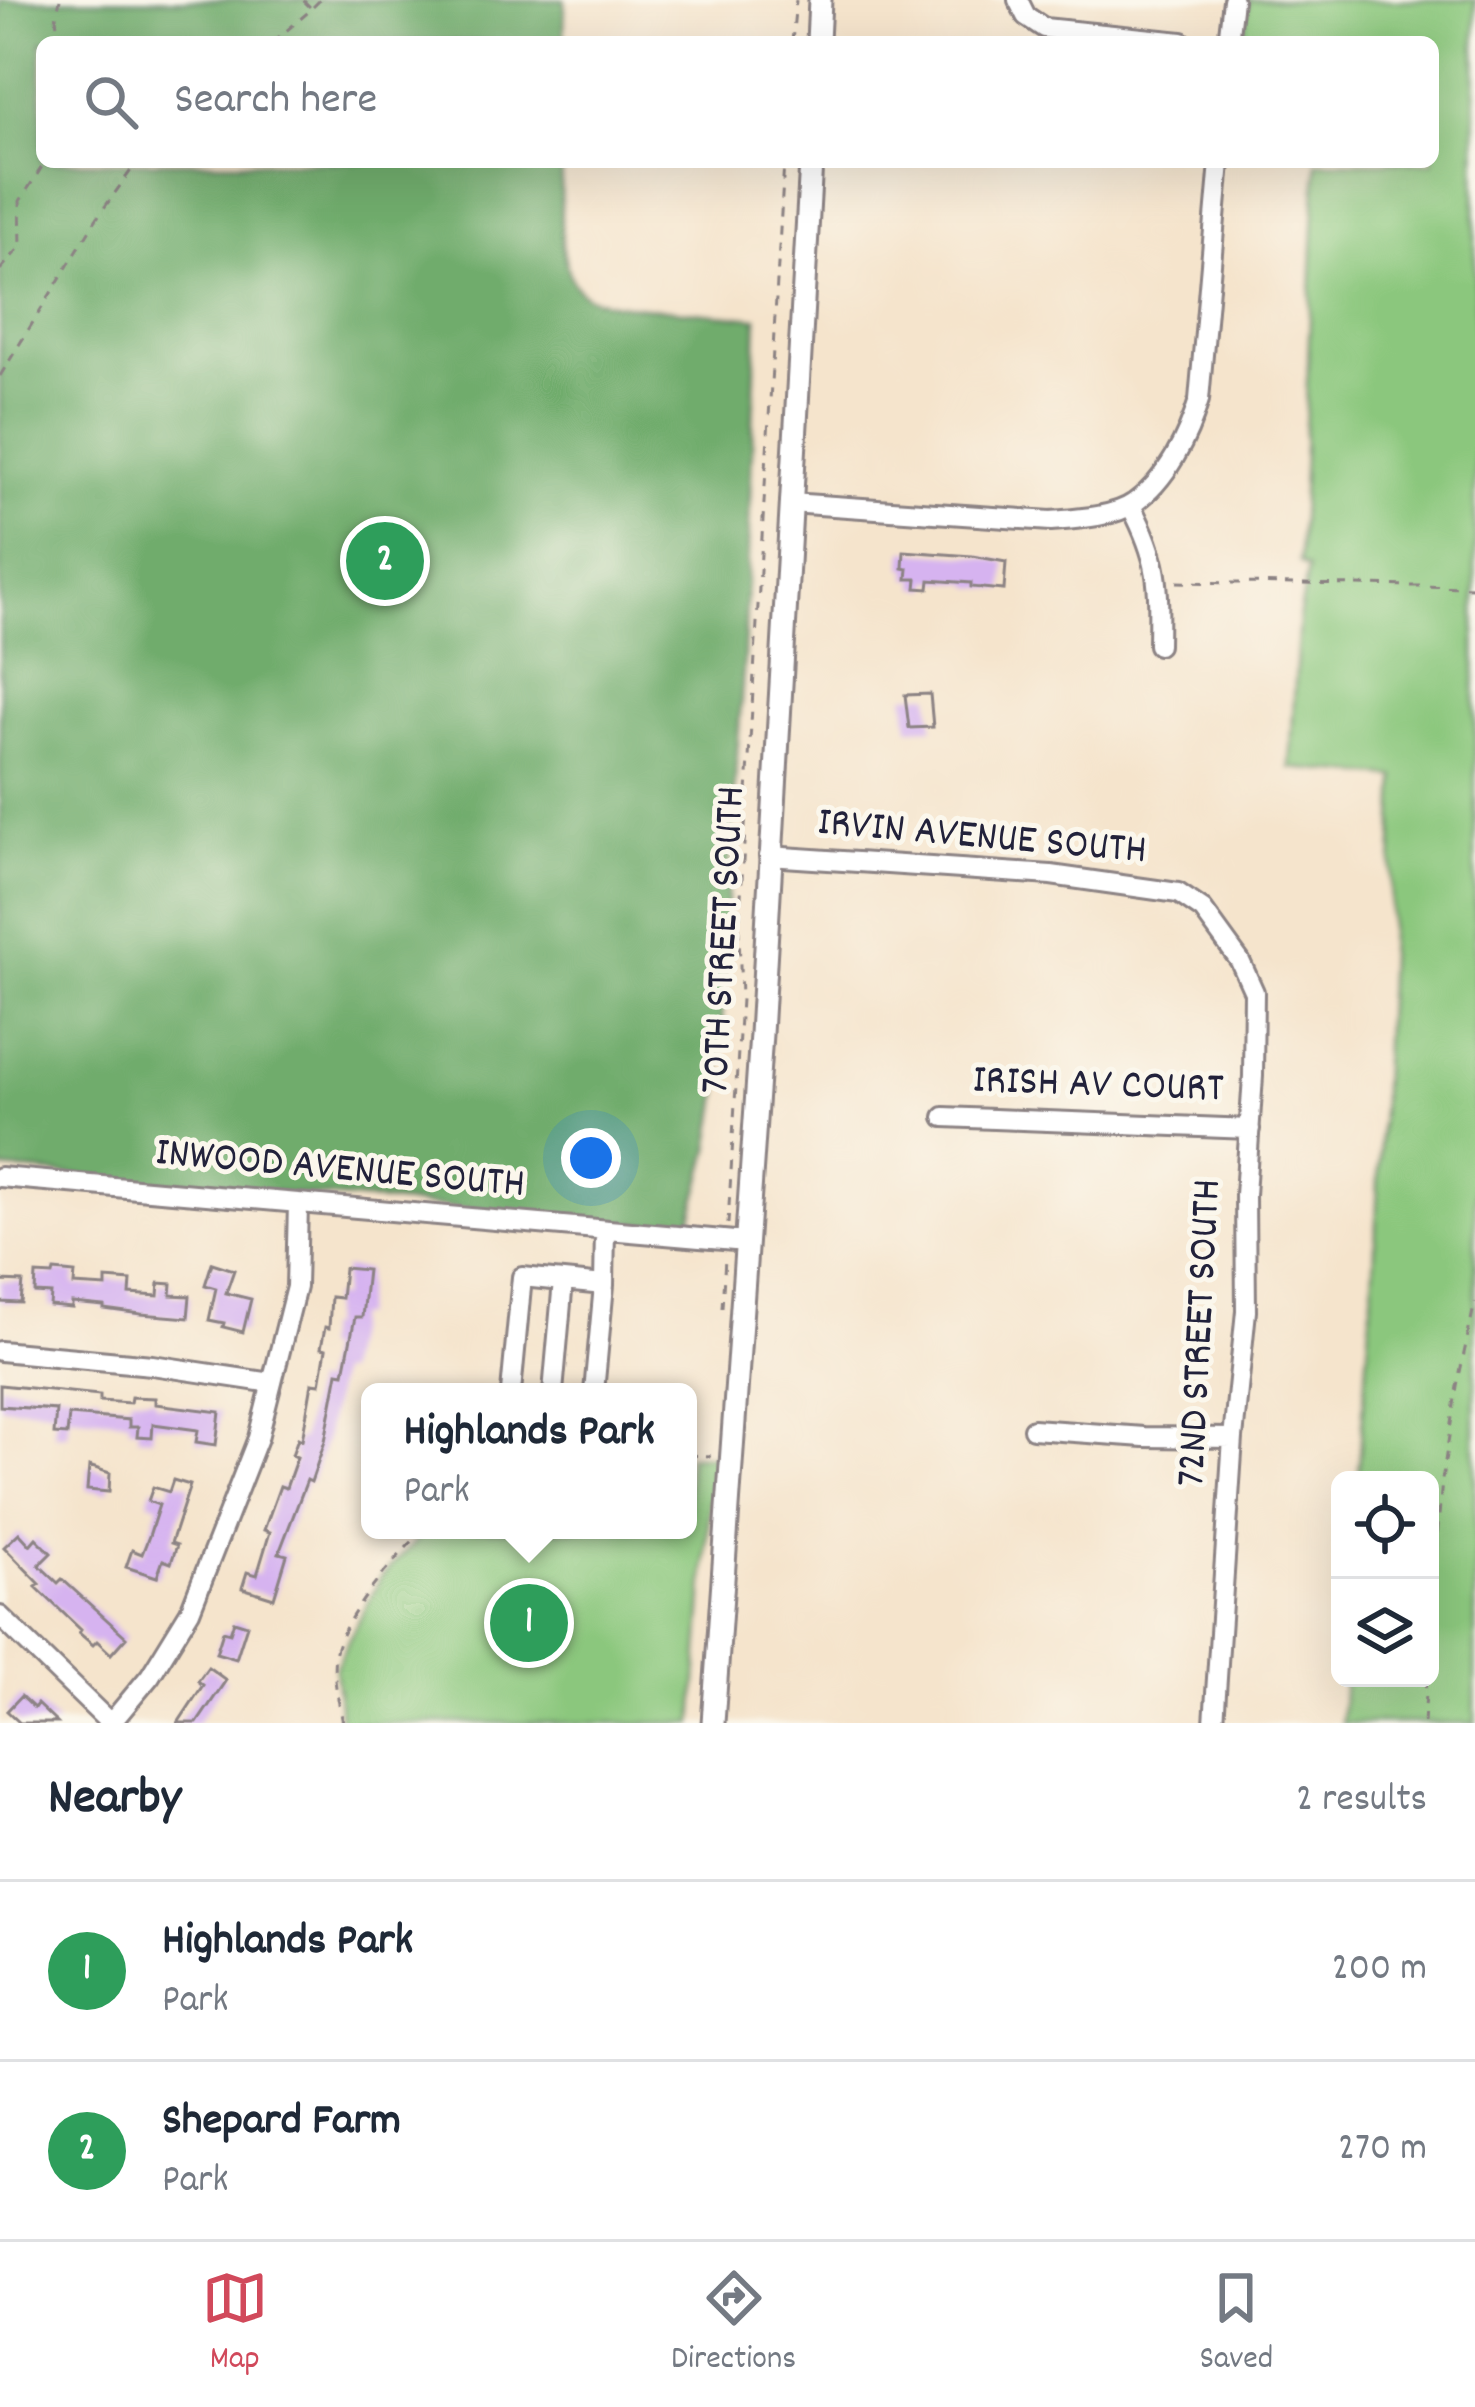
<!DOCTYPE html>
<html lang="en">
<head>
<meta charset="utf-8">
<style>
	body { margin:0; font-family:Dekko,sans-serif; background:#f6f6f7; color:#1f2937 }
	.controls { position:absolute; right:36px; bottom:36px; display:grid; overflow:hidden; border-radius:18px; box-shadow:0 12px 48px #0002 }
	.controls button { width:108px; height:108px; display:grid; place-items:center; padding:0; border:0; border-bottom:3px solid #e0e1e3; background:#fff; color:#1f2937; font:60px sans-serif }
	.you { position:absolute; left:591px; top:1158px; width:42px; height:42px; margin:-30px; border:9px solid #fff; border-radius:50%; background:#1a73e8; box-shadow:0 0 0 18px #1a73e833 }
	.badge { display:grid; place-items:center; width:78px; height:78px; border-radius:50%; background:#d1495b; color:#fff; font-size:39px; font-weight:700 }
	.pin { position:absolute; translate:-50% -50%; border:6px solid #fff; box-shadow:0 3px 12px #0006 }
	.popup { position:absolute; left:361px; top:1383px; width:336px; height:156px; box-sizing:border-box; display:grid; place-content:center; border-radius:18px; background:#fff; filter:drop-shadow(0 3px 9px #0005); font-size:39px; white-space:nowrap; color:#747a83 }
	.popup b { font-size:45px; color:#1f2937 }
	.popup::after { content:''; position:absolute; left:50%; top:100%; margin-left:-24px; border:24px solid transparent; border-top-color:#fff }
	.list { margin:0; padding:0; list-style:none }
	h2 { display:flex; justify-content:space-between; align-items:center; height:156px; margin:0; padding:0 48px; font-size:51px }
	h2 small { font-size:39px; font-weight:400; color:#747a83 }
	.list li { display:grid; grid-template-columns:78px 1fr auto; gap:36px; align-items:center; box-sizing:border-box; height:180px; padding:0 48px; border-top:3px solid #e0e1e3 }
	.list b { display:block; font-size:45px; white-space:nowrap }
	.list p { margin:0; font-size:39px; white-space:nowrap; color:#747a83 }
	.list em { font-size:39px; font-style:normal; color:#747a83 }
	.icon { flex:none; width:66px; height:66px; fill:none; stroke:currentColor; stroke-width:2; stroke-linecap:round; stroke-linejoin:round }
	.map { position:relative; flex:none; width:1475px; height:1723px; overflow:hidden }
	.search { position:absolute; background:#fff; box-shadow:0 12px 48px #0002; left:36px; right:36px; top:36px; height:132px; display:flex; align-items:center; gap:30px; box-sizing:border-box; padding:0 42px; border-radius:18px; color:#747a83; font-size:45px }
	.sheet { height:516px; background:#fff }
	nav { display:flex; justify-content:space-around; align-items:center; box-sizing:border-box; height:168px; border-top:3px solid #e0e1e3; background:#fff; font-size:33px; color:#747a83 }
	nav a { display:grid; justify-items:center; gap:6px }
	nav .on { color:#d1495b }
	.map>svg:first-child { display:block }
	.green { fill:#8bc77d; stroke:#56745c; stroke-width:3 }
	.forest { fill:#70ac6c; stroke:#496754; stroke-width:3 }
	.building { fill:#d6b3f0 }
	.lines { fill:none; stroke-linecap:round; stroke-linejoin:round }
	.minor-casing { stroke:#8c8384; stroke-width:24 }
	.major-casing { stroke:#8c8384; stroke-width:27 }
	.path { stroke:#8c8384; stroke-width:3; stroke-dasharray:9 9; stroke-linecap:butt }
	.minor { stroke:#fff; stroke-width:18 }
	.major { stroke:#fff; stroke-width:21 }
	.labels { text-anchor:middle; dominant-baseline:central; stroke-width:10; stroke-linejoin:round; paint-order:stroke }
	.street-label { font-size:42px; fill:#22223b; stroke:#fbf7ec }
</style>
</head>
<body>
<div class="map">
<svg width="1475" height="1723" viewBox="0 0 1475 1723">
	<rect width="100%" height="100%" fill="#fbf7ec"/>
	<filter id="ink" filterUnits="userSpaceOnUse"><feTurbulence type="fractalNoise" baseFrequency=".00833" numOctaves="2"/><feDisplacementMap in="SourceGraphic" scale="24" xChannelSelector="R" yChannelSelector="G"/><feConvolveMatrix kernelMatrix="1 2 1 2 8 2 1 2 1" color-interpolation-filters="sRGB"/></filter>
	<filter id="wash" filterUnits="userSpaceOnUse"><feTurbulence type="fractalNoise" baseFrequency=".004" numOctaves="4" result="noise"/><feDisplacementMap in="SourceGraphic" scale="48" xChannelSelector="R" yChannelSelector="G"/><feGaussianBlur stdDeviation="2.7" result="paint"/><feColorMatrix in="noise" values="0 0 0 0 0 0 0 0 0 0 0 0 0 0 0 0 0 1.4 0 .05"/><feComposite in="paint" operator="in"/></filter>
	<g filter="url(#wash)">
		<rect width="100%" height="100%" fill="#f5e4cc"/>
		<path class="green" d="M1249 0H1475V1723H1341L1344 1678H1430V1480H1358L1374 1271 1396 777 1290 768 1299 619 1308 569 1299 563 1317 162H1433V42H1243Z
			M688 1456H713L694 1723H341L335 1668 380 1578 427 1530H688Z"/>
		<path class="forest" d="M0 0H565L564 42H42V162H562C562 197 552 276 587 296 598 302 612 303 624 305L757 318 744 659 728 879 719 1096 710 1150 689 1228 0 1169Z"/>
		<g id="blocks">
			<path class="building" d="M904 551 972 556 1006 562 1004 590 971 587V583L930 580 929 589 916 588 917 579H907L908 569 903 568Z
				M930 694 933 727 909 728 905 695Z
				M212 1263 234 1270 226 1293 251 1299 243 1332 223 1327 224 1323 209 1320 216 1288 205 1285Z
				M344 1268 367 1270 362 1317H355L344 1373 338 1372 325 1441 311 1482 307 1480 279 1553 287 1555 274 1598 242 1588 247 1572 257 1575 270 1532 264 1530 280 1486 286 1488 297 1457 292 1455 298 1438 302 1440 312 1383 320 1384 326 1349 321 1348 325 1327 329 1328 331 1297 341 1298Z
				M54 1271 75 1273 74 1285 106 1287V1279L131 1281 130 1294 158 1296 159 1283 172 1284 171 1295 190 1296 188 1318 141 1314 104 1309V1306L72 1303V1308L50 1306 51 1294 35 1293 36 1274 53 1275Z
				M0 1281 23 1282 21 1303 0 1302Z
				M0 1385 100 1395V1401L130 1403 131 1397 155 1398V1404L220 1412 216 1445 196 1442 198 1430 153 1424 152 1438 137 1437 138 1427H129V1420L69 1415 67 1435 54 1434 56 1410 0 1406Z
				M89 1466 110 1473 109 1492 87 1490Z
				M173 1480 190 1485 171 1543 177 1545 171 1563 163 1560 157 1577 126 1567 132 1550 142 1554 149 1536 159 1505 148 1501 153 1487 169 1492Z
				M19 1533 30 1545 36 1538 51 1553 39 1565 58 1583 62 1579 126 1637 111 1654 97 1641 93 1645 79 1633 81 1630 36 1587 40 1584 4 1547Z
				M234 1621 247 1625 236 1659 216 1653 223 1631 230 1633Z
				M208 1667 226 1680 197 1723H178L203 1685 198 1681Z
				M21 1696 34 1708 37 1704 57 1723H20L7 1711Z"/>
		</g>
	</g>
	<g filter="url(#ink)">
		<use href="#blocks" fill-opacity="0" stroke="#8c8384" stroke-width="3"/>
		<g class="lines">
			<defs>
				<path id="minor" d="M1018 0 1026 16 1044 28 1182 42
					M1228 42 1233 0
					M790 503 1051 521C1075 519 1115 517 1134 503 1167 480 1188 437 1199 400L1220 162
					M1131 506C1160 562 1159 584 1158 645
					M769 856 1051 875 1178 893 1203 910 1240 961 1254 992 1253 1076 1245 1195 1246 1311 1233 1438 1214 1723
					M944 1117 1250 1129
					M0 1177 746 1242
					M0 1351 152 1365 272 1383
					M511 1392 522 1277 604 1285
					M553 1392 563 1281
					M594 1392 604 1285 605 1230
					M1033 1429 1144 1437 1233 1438
					M0 1616 110 1723
					M111 1723 150 1676 190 1611 258 1438 296 1287 298 1204"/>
				<path id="major" d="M818 42 820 0
					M713 1723 761 1034 811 162"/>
			</defs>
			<use href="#minor" class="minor-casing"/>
			<use href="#major" class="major-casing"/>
			<path class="path" d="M313 7 320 0
				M59 42 56 17 60 0
				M273 42 312 9 303 0
				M792 42 796 0
				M0 270 21 246 20 201 45 162
				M0 376 97 218 137 162
				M1177 582 1475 587
				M728 1224 741 999 739 931 743 861 784 162
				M722 1308 725 1258
				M688 1455 711 1456
				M1430 1623 1442 1480 1457 1386 1475 1302
				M343 1723C339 1702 332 1677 335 1656 340 1620 397 1555 424 1530
				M1424 1723 1427 1678"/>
			<use href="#minor" class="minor"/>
			<use href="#major" class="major"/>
		</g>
	</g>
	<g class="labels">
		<g class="street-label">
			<text transform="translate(982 839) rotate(5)">IRVIN AVENUE SOUTH</text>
			<text transform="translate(726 940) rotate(-87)">70TH STREET SOUTH</text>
			<text transform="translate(1098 1087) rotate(2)">IRISH AV COURT</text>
			<text transform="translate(340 1171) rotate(5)">INWOOD AVENUE SOUTH</text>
			<text transform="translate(1202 1333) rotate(-87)">72ND STREET SOUTH</text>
		</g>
	</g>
</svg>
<div class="controls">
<button><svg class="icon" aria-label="locate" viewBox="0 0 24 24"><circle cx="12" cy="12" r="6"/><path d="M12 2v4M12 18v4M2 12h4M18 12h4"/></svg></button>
<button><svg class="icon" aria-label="layers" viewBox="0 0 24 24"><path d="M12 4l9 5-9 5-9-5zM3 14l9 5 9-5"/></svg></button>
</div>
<div class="you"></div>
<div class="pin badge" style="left:529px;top:1623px;background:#2e9e5b">1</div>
<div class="popup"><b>Highlands Park</b>Park</div>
<div class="pin badge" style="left:385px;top:561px;background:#2e9e5b">2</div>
<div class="search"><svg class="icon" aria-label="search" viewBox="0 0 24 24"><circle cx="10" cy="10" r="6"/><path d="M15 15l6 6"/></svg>Search here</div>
</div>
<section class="sheet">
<h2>Nearby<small>2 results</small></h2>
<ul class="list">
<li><span class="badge" style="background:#2e9e5b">1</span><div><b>Highlands Park</b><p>Park</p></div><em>200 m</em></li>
<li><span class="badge" style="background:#2e9e5b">2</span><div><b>Shepard Farm</b><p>Park</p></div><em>270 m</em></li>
</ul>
</section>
<nav>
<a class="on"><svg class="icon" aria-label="map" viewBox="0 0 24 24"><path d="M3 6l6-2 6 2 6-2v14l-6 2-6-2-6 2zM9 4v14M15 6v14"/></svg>Map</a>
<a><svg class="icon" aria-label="directions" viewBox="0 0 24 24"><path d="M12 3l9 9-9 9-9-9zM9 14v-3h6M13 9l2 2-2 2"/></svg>Directions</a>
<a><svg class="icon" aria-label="saved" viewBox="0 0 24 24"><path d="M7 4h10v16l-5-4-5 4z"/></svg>Saved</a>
</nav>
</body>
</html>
